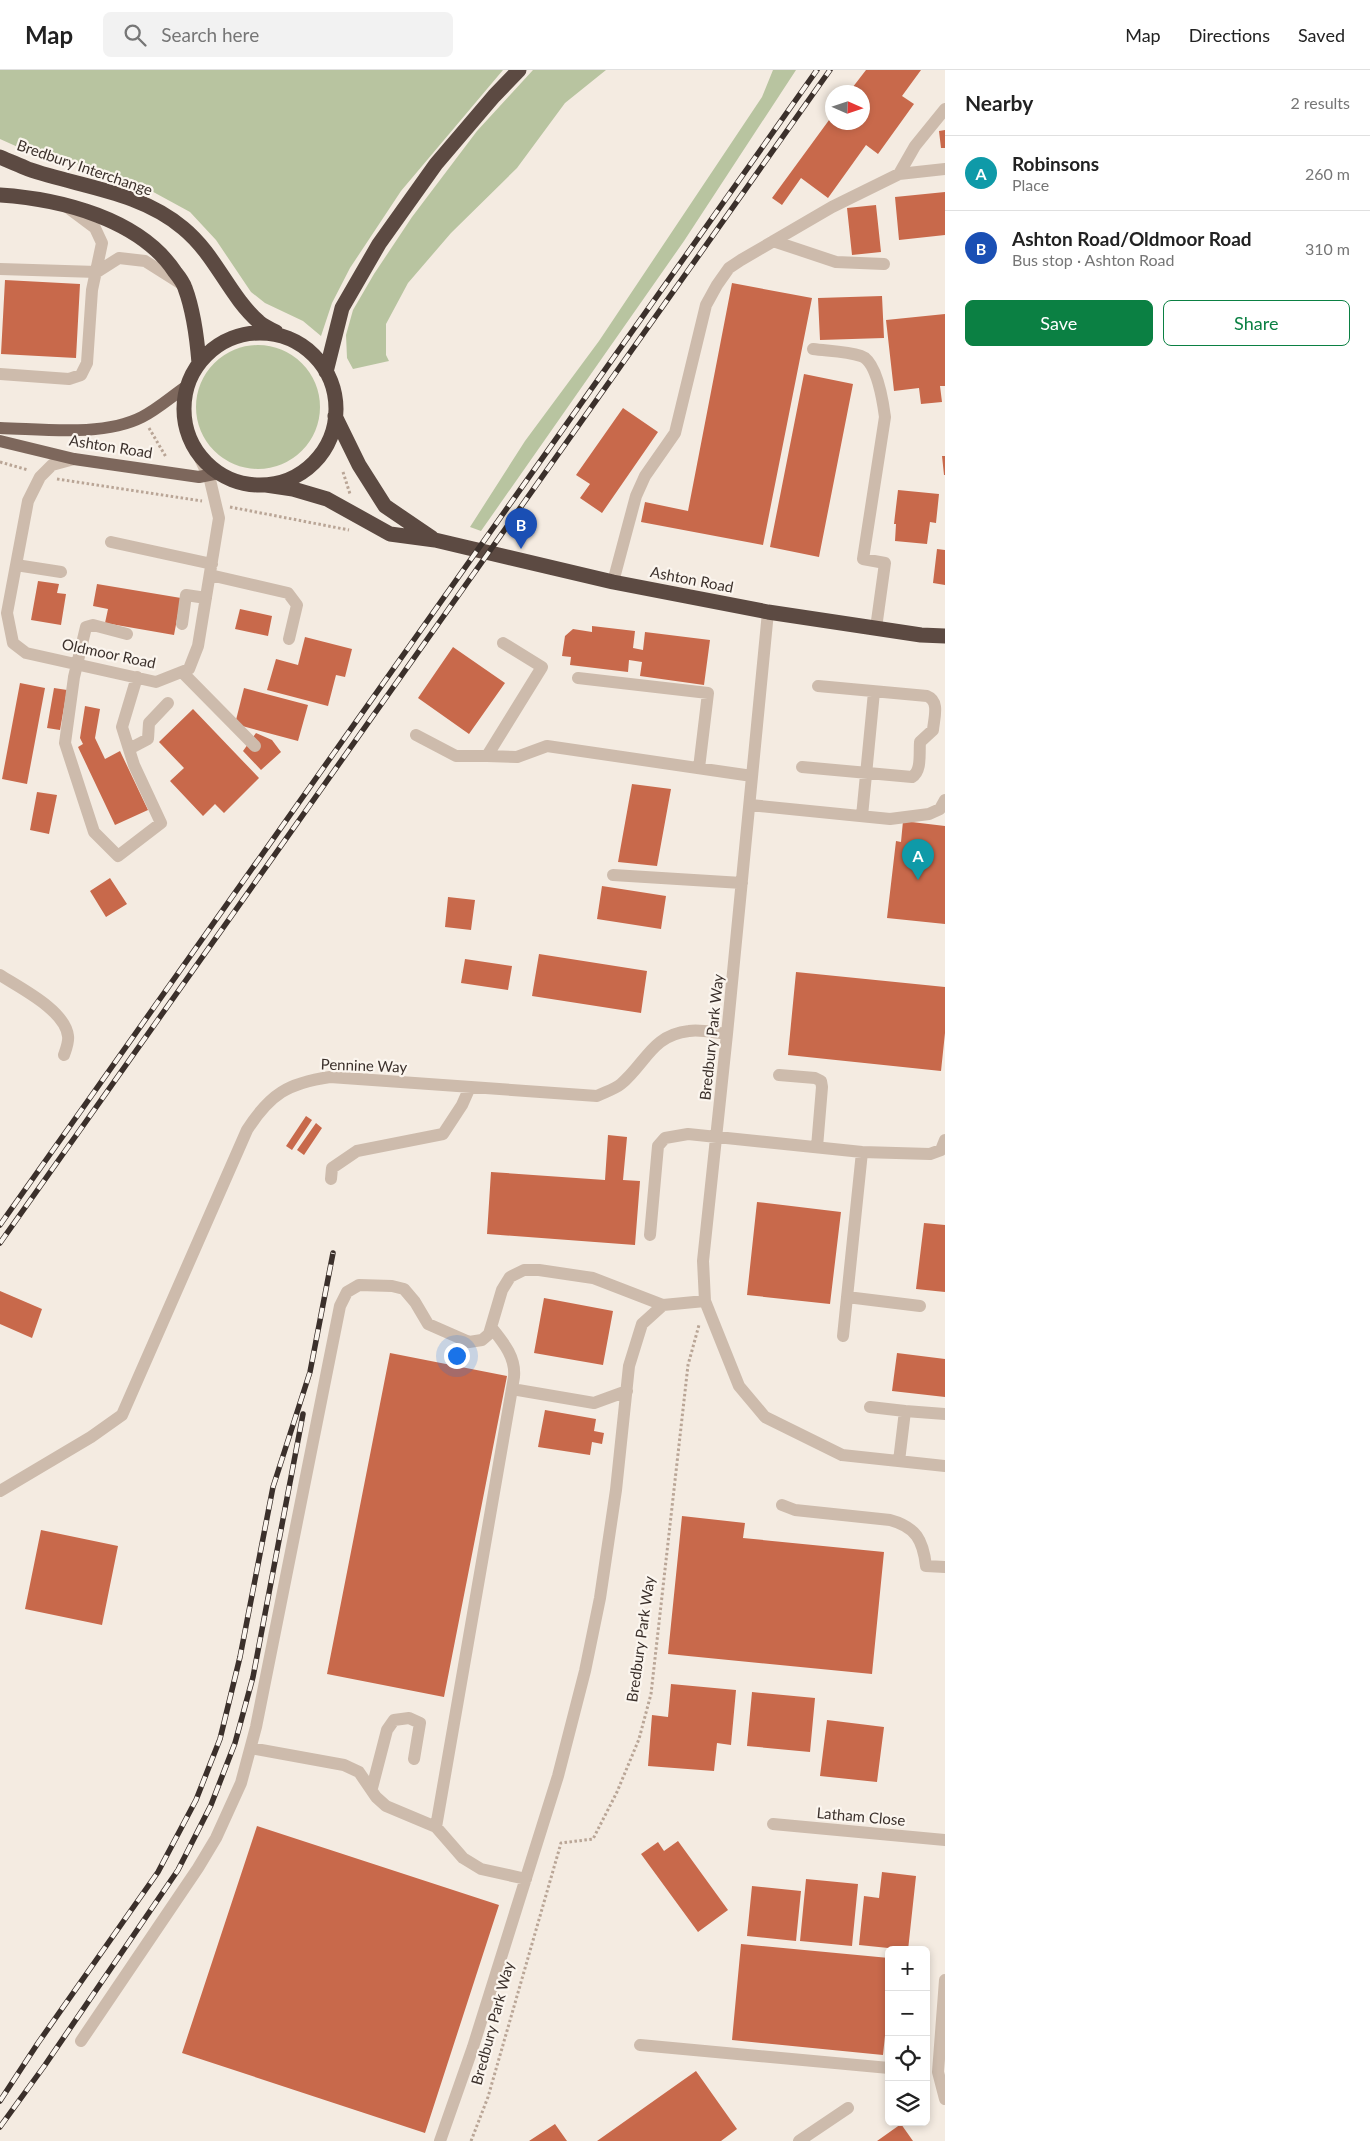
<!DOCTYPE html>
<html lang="en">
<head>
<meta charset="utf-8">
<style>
	body { margin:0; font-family:Lato,sans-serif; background:#f2f2f2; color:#222 }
	.controls { position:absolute; right:15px; bottom:15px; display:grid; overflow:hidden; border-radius:8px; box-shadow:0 2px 8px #0003 }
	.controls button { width:45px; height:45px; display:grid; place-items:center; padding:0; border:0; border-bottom:1px solid #e0e0e0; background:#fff; color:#222; font:25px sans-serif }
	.compass { position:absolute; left:825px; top:15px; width:45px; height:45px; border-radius:50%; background:#fff; box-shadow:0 2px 8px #0003; rotate:93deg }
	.you { position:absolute; left:456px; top:1285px; width:18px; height:18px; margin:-12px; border:4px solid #fff; border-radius:50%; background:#1a73e8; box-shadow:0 0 0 8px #1a73e833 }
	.badge { display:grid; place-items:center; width:32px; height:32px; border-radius:50%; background:#0b8043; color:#fff; font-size:16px; font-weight:700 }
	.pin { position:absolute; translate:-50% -41px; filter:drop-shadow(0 1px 2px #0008) }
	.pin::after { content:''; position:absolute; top:26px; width:18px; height:15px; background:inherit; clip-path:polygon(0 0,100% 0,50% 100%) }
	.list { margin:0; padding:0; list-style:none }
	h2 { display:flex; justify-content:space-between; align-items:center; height:65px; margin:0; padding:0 20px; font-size:21px }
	h2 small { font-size:16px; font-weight:400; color:#767676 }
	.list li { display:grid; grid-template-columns:32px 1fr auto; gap:15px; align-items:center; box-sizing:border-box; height:75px; padding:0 20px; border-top:1px solid #e0e0e0 }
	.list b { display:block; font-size:19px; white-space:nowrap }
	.list p { margin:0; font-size:16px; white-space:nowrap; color:#767676 }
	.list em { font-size:16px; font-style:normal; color:#767676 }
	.actions { display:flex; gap:10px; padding:15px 20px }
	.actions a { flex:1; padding:11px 0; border:1px solid #0b8043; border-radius:8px; text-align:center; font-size:18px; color:#0b8043 }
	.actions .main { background:#0b8043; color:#fff }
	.icon { flex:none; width:28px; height:28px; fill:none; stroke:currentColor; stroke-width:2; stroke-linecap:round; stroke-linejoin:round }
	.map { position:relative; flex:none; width:945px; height:2071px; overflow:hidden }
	header { display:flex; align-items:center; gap:30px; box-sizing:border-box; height:70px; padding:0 25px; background:#fff; border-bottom:1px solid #e0e0e0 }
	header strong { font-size:24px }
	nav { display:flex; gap:28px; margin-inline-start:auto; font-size:18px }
	.search { width:350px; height:45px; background:#f2f2f2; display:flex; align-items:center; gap:12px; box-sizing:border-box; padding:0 18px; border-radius:8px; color:#767676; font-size:19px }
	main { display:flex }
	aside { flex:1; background:#fff }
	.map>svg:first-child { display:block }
	.green { fill:#b8c4a0 }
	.building { fill:#c8694b }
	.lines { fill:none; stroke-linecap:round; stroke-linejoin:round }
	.path { stroke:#b9a596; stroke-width:3; stroke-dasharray:2.5 2.5; stroke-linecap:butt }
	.minor { stroke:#cdbbac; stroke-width:12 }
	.major { stroke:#7d675c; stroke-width:12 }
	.highway { stroke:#5c4a42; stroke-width:15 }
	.rail-casing { stroke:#3b302b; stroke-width:5.5 }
	.rail { stroke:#fbf5ee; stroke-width:4; stroke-dasharray:11; stroke-linecap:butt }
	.labels { text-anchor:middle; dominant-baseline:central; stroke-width:4.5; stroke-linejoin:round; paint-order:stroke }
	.street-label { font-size:15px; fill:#3b302b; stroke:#fbf5ee }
</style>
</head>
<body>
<header>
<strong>Map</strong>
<div class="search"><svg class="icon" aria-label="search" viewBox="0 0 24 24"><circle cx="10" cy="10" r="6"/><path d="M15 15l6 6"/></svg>Search here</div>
<nav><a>Map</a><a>Directions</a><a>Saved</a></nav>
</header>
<main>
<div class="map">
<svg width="945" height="2071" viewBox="0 0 945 2071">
	<rect width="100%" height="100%" fill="#f4ebe1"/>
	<path class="green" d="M0 0H503L401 121 350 198 332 233 321 266 303 251 265 233 251 222 216 170 190 142 146 118 95 99 29 82 0 69Z
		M533 0H606L565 33 517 98 451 163 408 213 386 254V285L389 291 353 299 347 288 346 265 353 240 374 204 412 147 477 61Z
		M773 0H796L684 171 481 461 470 457 525 371 599 271 762 27Z
		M196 337a62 62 0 1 1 124 0a62 62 0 1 1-124 0Z"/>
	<path class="building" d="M866 0H921L902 26 914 34 878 84 866 75 828 128 801 108 782 135 772 128 832 46V52H862V22H849Z
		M945 60V78H941L939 61Z
		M945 122V165L899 170 895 127Z
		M876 135 881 182 852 185 847 138Z
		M5 210 80 214 76 288 1 284Z
		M732 213 812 228 763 475 641 452 645 432 688 441Z
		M882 226 884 268 820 270 818 228Z
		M945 244V316H940L942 332 921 334 919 318 894 321 886 250Z
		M804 304 853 314 819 487 770 477Z
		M623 338 658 362 602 443 580 428 590 414 576 405Z
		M942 386H945V405H944Z
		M898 420 939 424 936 453 930 452 927 474 895 471 896 454H894Z
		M937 479 945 480V515L933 513Z
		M38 511 59 514 57 523 66 524 61 555 31 550Z
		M97 514 181 528 174 565 105 553 108 539 93 536Z
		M240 539 272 546 268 566 235 559Z
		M592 556 635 561 633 578 643 580 645 562 710 570 704 615 640 606 642 592 629 590 628 602 570 595 571 587 562 586 565 566 573 559 592 562Z
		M305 567 352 579 345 607 336 605 328 636 267 620 276 589 298 595Z
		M453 577 505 613 469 664 418 628Z
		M20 613 45 618 27 714 2 709Z
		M54 618 67 620 60 660 47 658Z
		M244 618 308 635 298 671 235 654Z
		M85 636 100 639 95 668 105 689 120 681 148 740 115 755 78 677 83 674 80 668Z
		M193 639 259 708 224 743 215 734 203 746 170 711 184 698 159 672Z
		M256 663 272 670 281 682 261 700 243 681Z
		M632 714 671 719 657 796 618 792Z
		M37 722 57 725 49 764 30 760Z
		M903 751 945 756V854L887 848 896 771 901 772Z
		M110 808 127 834 106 847 90 821Z
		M602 816 666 826 661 859 597 849Z
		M448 827 475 830 471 860 445 857Z
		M539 884 647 901 641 943 532 926Z
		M465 889 512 896 508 920 461 913Z
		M796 902 945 917V963L941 1001 788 985Z
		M306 1046 312 1050 292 1080 286 1076Z
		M316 1053 322 1058 304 1085 297 1080Z
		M608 1065 627 1067 623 1110 640 1111 635 1175 487 1164 491 1102 605 1110Z
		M757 1132 841 1142 830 1234 747 1225Z
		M924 1153 945 1155V1222L916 1219Z
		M0 1221 42 1239 32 1268 0 1254Z
		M544 1228 613 1241 603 1295 534 1283Z
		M390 1283 507 1306 444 1627 327 1604Z
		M897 1283 945 1289V1327L892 1321Z
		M545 1340 596 1349 594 1361 604 1363 602 1374 592 1372 590 1385 538 1377Z
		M682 1446 745 1453 743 1468 884 1482 872 1604 668 1584Z
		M41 1460 118 1476 102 1555 25 1539Z
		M671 1614 736 1620 731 1675 717 1673 714 1701 648 1696 652 1645 668 1647Z
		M752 1622 815 1628 810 1682 747 1676Z
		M827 1650 884 1657 877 1712 820 1706Z
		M257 1756 499 1835 425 2063 182 1983Z
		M678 1771 728 1840 698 1862 641 1784 658 1772 664 1781Z
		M882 1802 916 1806 908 1880 859 1875 864 1826 879 1828Z
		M806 1809 858 1814 852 1876 800 1871Z
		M752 1816 801 1821 796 1871 747 1866Z
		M741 1874 889 1888V1927L883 1985 732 1970Z
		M696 2001 737 2059 721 2071H597Z
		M555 2054 567 2071H529Z
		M901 2054 913 2071H877Z"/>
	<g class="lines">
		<path class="path" d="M149 358 166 387
			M0 392 28 400
			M343 402 350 424
			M57 409 202 431
			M230 437 349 460
			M471 2071 488 2027 561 1773 593 1769 617 1722 639 1669 651 1624 688 1295 699 1255"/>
		<path class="minor" d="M899 104 945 99
			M773 171 836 192 884 194
			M0 199 97 202 119 188 145 191 183 215
			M813 279C828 281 846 281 861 286 877 291 883 332 885 347L863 489 885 493 876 558
			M0 304 69 309 81 305 87 293 92 220 102 173 95 158 67 137
			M74 389 52 395 40 407 28 431 7 543 13 573 26 583 156 612 189 599 198 576 219 448 210 410 198 384
			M111 472 212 494
			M16 495 61 502
			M210 505 288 523 297 535 289 569
			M613 512 636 426 645 406 675 363 706 235 717 215 729 198 741 190 832 137 899 104 915 76 945 39
			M768 542 727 964 703 1191 705 1231 739 1316 765 1347 842 1385 945 1396
			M182 554 186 525 206 528
			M127 564 93 555 86 557 74 607 65 673 94 762 118 786 161 753 134 695 122 657 137 607
			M182 602 255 676
			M578 608 708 623 699 698
			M416 665 456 686H487L542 597 503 573
			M129 679 148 669 149 653 168 633
			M487 686 517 687 547 676 752 706
			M802 697 912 707C922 701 919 683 920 672L933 660C934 648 940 631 927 626L818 616
			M750 735 890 749 929 744 940 739 945 730
			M862 746 874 622
			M613 805 742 813
			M0 905C20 918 65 940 68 966 69 972 66 979 64 985
			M779 1005 815 1008 821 1011 822 1017 817 1077
			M331 1109 332 1098 357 1081 443 1064 462 1035 470 1017
			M650 1165 658 1076 665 1068 688 1064 862 1082 930 1084 941 1080 945 1070
			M847 1227 920 1236
			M843 1266 862 1082
			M512 1319 594 1333 627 1321
			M870 1337 905 1341
			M899 1391 905 1341 945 1344
			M0 1421 91 1367 122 1345 247 1060C270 1024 288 1013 330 1007L597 1026C605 1022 615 1019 621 1014 646 993 652 965 689 961 701 959 715 963 727 964
			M782 1435 795 1440 890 1450C916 1457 923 1470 926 1496L945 1497
			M251 1678 344 1695 359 1702 376 1727 386 1736 436 1757 463 1788 481 1799 526 1809
			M372 1718 387 1660 394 1650 409 1648 420 1653 414 1689
			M773 1754 945 1770
			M436 1757 514 1307C516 1287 503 1272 491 1257
			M945 1910 938 2002 945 2029
			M81 1971 198 1798 216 1768 241 1713 256 1657 340 1236 347 1222 359 1215 392 1216 404 1219 415 1232 428 1254 469 1272 482 1270 489 1264 502 1220 510 1207 524 1200H539L593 1208 663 1235
			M640 1975 889 1998
			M440 2071 473 1977 558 1706 585 1601 600 1528 616 1420 629 1296 642 1254 663 1235 705 1231
			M799 2071 848 2038"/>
		<path class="major" d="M0 358C43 359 103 367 142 347 158 339 172 326 187 316
			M0 371 74 389 199 407 219 403"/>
		<path class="highway" d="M0 87C9 91 19 95 28 99 80 117 139 121 183 158 216 185 229 226 259 252 264 256 270 259 276 262
			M0 125C61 129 140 149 175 202 179 207 183 212 185 218 194 242 197 268 199 293
			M184 339a76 76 0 1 1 152 0a76 76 0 1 1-152 0Z
			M326 302 342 238 379 174 436 94 494 26 519 0
			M335 346 359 395 385 436 432 468
			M266 415 293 419 327 429 390 464 435 470 613 512 768 542 921 565 945 566"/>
		<defs>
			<path id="rail" d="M0 1155 817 0
				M0 1173 830 0
				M0 2031 38 1973 158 1802 196 1730 220 1669 240 1587 273 1417 310 1302 333 1183
				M0 2057 45 1995 178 1800 211 1735 235 1673 253 1607 303 1344"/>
		</defs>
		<use href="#rail" class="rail-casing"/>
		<use href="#rail" class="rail"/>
	</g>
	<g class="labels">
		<g class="street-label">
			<text transform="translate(85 97) rotate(19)">Bredbury Interchange</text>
			<text transform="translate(111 376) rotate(9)">Ashton Road</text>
			<text transform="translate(692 509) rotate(11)">Ashton Road</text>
			<text transform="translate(109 583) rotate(12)">Oldmoor Road</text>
			<text transform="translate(711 967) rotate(-84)">Bredbury Park Way</text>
			<text transform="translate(364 995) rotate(2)">Pennine Way</text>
			<text transform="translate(640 1569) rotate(-82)">Bredbury Park Way</text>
			<text transform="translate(861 1746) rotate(5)">Latham Close</text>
			<text transform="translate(492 1953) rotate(-75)">Bredbury Park Way</text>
		</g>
	</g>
</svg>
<div class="controls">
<button>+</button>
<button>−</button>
<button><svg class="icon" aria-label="locate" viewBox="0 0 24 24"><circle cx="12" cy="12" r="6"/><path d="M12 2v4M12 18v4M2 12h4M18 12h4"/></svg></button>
<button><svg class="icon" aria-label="layers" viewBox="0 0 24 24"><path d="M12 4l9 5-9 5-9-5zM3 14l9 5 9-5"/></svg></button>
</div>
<svg class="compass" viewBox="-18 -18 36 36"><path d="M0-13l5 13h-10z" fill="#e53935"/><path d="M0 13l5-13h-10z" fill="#767676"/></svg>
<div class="you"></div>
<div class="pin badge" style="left:918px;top:810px;background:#0f9aa8">A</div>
<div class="pin badge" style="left:521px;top:479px;background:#1a4fb4">B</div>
</div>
<aside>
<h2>Nearby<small>2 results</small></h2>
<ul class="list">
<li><span class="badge" style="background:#0f9aa8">A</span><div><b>Robinsons</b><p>Place</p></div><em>260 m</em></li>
<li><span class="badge" style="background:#1a4fb4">B</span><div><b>Ashton Road/Oldmoor Road</b><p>Bus stop · Ashton Road</p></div><em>310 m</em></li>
</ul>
<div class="actions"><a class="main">Save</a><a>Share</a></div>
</aside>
</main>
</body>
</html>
